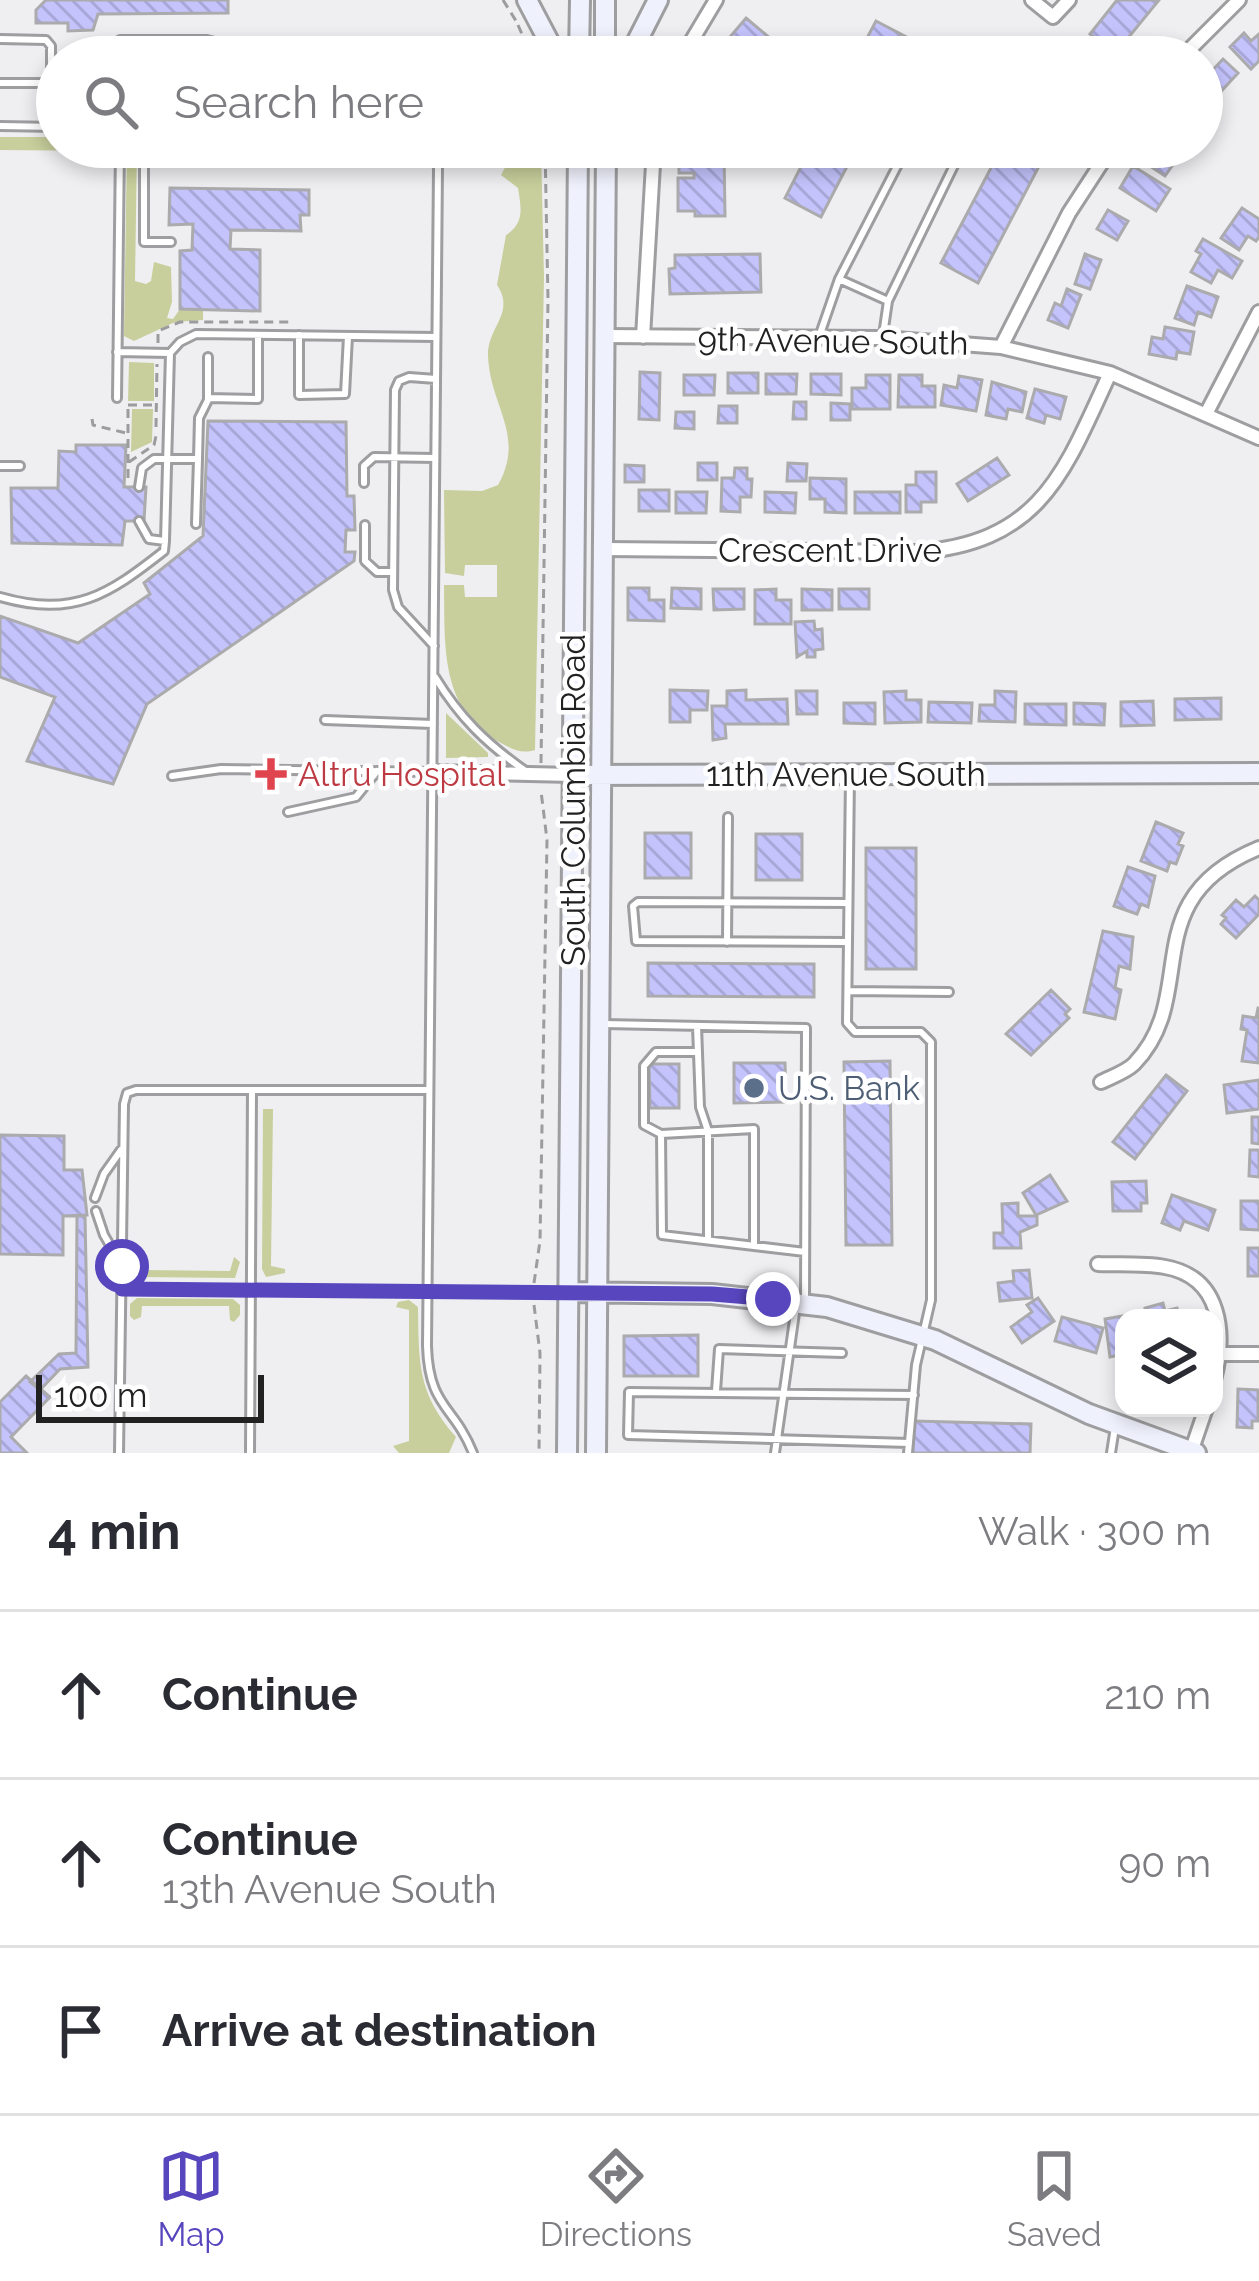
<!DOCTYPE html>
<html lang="en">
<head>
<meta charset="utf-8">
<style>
	body { margin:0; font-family:Raleway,sans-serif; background:#f7f7f7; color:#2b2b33 }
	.controls { position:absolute; right:36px; bottom:36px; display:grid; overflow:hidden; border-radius:24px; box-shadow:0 6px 18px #0003 }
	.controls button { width:108px; height:108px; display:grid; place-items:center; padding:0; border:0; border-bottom:3px solid #e1e1e2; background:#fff; color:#2b2b33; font:60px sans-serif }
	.scale { position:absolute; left:36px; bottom:30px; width:228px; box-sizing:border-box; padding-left:12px; border:6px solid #212122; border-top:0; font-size:33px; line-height:42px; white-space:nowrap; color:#212122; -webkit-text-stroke:9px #fff; paint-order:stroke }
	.stop { position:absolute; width:36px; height:36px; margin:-27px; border:9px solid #5746be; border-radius:50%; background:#fff }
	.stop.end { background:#5746be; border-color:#fff; box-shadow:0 3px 12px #0008 }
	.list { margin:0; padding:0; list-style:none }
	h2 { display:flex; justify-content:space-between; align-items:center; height:156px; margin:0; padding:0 48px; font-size:51px }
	h2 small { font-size:39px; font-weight:400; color:#7c7c81 }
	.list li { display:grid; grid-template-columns:78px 1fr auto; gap:36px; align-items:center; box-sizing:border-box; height:168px; padding:0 48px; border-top:3px solid #e1e1e2 }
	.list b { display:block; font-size:45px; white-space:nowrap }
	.list p { margin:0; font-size:39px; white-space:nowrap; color:#7c7c81 }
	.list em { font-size:39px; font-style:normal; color:#7c7c81 }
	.icon { flex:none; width:66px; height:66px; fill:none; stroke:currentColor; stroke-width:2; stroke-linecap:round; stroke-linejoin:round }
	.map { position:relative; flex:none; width:1259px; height:1453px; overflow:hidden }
	.search { position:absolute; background:#fff; box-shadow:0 6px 18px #0003; left:36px; right:36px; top:36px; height:132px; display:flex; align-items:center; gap:30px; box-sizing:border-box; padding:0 42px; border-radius:66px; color:#7c7c81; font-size:45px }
	.sheet { height:660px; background:#fff }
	nav { display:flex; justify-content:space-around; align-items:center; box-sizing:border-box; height:168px; border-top:3px solid #e1e1e2; background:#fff; font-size:33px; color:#7c7c81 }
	nav a { display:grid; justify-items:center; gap:6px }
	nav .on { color:#5746be }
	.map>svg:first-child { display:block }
	.green { fill:#c8cf9c }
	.building { fill:url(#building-back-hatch); stroke:#ababad; stroke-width:3 }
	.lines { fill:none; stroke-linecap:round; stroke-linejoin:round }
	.lane-casing { stroke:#9e9ea0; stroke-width:12 }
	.street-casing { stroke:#9e9ea0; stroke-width:18 }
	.secondary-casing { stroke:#9e9ea0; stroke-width:24 }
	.path { stroke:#9c9c9e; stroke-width:3; stroke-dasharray:9 6; stroke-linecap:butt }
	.lane { stroke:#fff; stroke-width:6 }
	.street { stroke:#fff; stroke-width:12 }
	.secondary { stroke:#eff1fc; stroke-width:18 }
	.route { stroke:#5746be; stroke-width:15 }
	.health-dot { fill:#e0444e; stroke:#fff; stroke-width:4.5 }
	.service-dot { fill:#5c6f8a; stroke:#fff; stroke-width:4.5 }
	.labels { text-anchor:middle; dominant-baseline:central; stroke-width:9; stroke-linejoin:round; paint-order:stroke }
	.street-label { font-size:33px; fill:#212122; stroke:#fff }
	.health-label { font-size:33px; fill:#be3a42; stroke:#fff; text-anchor:start }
	.service-label { font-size:33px; fill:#4e5e75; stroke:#fff; text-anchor:start }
</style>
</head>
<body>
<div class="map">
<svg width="1259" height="1453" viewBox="0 0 1259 1453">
	<defs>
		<pattern id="building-back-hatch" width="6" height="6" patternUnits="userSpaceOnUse" patternTransform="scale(3)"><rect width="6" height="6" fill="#c4c3fc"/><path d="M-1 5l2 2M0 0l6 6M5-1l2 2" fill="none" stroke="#a8a7d8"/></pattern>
	</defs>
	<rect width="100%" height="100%" fill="#efeff2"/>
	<path class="green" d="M0 137H57V147H117V159L110 162 106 151 0 150Z
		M127 147H137L135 281 146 284 151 281 154 262 171 267 172 302 167 318 173 319 180 309 203 310V320L175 322 134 341 124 336Z
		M505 147H541L544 277 535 750C522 754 513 750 501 743 439 711 445 644 444 585H464L465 597H497V565H465L464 576 445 573 444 490 482 491 498 485C526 435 490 407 488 356 487 327 516 313 497 285L506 235C525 223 521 208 518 188L501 175 511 156Z
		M129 362 154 363V401H128Z
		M132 409H153L152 442 131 452Z
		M446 713 488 753V757L446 758Z
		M263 1109H273L271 1266 285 1269V1273L266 1277 262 1269Z
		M135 1256 142 1258 143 1270 230 1271 234 1257 240 1262 235 1278 139 1277 132 1272Z
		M137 1298 233 1299 240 1305V1315L234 1322 230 1320 229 1306H142L141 1317 134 1320 130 1316V1304Z
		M409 1300 418 1307C419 1363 417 1393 456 1437L449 1453H399L393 1446 409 1441V1310L396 1307 398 1302Z"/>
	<path class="building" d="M46 0H228V13L98 14 93 30 68 31V23H36V10Z
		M1117 0H1159L1115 54 1090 34Z
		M746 18 777 44 766 57 730 56 733 52 724 44Z
		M876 21 912 40 903 57H857Z
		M1244 33 1251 41 1259 34V61L1251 69 1230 47Z
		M1223 59 1238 73 1215 98 1202 81Z
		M1202 97 1215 113 1202 130Z
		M811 147H857L821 217 785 198Z
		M1002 147H1049L978 283 941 263Z
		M1150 147H1174L1171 151 1179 156 1165 176 1141 160Z
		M695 151H724L725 216H695V211H678V178H694V173H679V156L695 155Z
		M1133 166 1170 189 1156 211 1120 188Z
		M170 188 309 190V215H300L301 231 231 230 230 249 260 250V311L180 309V251L192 250 193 224 169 225Z
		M1242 208 1259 219V237L1256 241 1248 236 1239 250 1221 238Z
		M1108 210 1128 221 1117 240 1097 229Z
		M1203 239 1242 261 1232 278 1218 270 1211 283 1191 272 1201 254 1196 251Z
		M760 254 761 292 670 294 669 269 675 268V255Z
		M1085 254 1101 260 1090 289 1075 284Z
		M1187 286 1218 297 1211 317 1198 312 1194 325 1175 318Z
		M1067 289 1081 295 1068 328 1048 320 1055 303 1061 306Z
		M1165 327 1194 332 1190 354 1177 352 1176 359 1149 354 1152 337 1163 339Z
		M640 372 660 373 659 420 639 419Z
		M728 373H758V393H728Z
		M766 374H797L796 394H766Z
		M811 374H841V395L811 394Z
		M684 375H715L714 395H684Z
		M866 375H890V409H852V388H866Z
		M899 375H922V386H935V407H898Z
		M959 376 982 380 976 411 941 405 944 385 957 388Z
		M992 382 1026 392 1022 412 1008 409 1006 419 986 415Z
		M1035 389 1066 397 1060 419 1046 415 1044 423 1027 418Z
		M794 402H806V419H793Z
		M831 403 850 404V420H831Z
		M719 406H737V423H718Z
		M676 412H694V429L675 428Z
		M208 421 346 422 347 496H354L355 530H346L345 552H355L354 561 147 704 113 784 27 761 55 697 0 677V616L78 643 150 594 144 583 203 536Z
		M76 445H126L124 487H146L144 521H125L122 545 12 543 11 488H58L59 451 76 452Z
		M997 458 1009 475 968 501 957 484Z
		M698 463H717V480H698Z
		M788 463 807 464 806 481H787Z
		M625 465 644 466V482H625Z
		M735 468H747V479H752L751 497H740V512L721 511 722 478H734Z
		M916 472H936V502H921V512H906V485H916Z
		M810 478 846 479V513L825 512V499H810Z
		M639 490H669V511H639Z
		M676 492H707L706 513H676Z
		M765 492 796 493 795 513 765 512Z
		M855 492H900V513H855Z
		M628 588H649V600H664V621L628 620Z
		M672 588 701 589V609L671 608Z
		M713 589H744V609L714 610Z
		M776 589V600H791V624H755V590Z
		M802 589 832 590V610H802Z
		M839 589H869V609H839Z
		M814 621 815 630 822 629 823 649 815 650V657H807V651L797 657 795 622Z
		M670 690 708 691 707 710H690V722H670Z
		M746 690V700L787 699 788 724H725L726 738 713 740 712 706H727V691Z
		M796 691H817V714H797Z
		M906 691V700H921V722L885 723 884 692Z
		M995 691 1016 692 1015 722 979 721 980 705H995Z
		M1221 698V719L1175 720V699Z
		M1153 701 1154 725 1121 726V702Z
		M929 702 972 703 971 723 928 722Z
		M844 703H875V724L844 723Z
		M1074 703 1105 704 1104 725 1074 724Z
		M1025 704H1066V725L1025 724Z
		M1156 822 1183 833 1178 844 1183 846 1176 864 1170 862 1167 871 1141 861Z
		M645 833H691V878H645Z
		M756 834H802V880H756Z
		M866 848H916V969H866Z
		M1128 867 1155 876 1148 907 1141 904 1137 914 1114 906Z
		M1255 896 1259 900V914L1236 938 1221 924 1226 918 1222 915 1236 900 1244 907Z
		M1103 931 1133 937 1130 969 1119 966 1115 988 1121 990 1115 1019 1084 1012Z
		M648 963 814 964V997L648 996Z
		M1051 990 1070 1009 1065 1014 1069 1018 1031 1055 1006 1034Z
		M1258 1008H1259V1063L1242 1061 1247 1030 1241 1029 1243 1016 1256 1018Z
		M890 1061 892 1245H846L844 1062Z
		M734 1063H785L786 1102 734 1103Z
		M649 1064H679V1108H650Z
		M1166 1075 1187 1091 1135 1159 1113 1142Z
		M1259 1080V1109L1227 1113 1224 1085Z
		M1252 1117H1259V1144L1252 1143Z
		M0 1135 64 1136V1170H82L87 1215 63 1216V1255L0 1254Z
		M1250 1150H1259V1177L1249 1176Z
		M1050 1175 1067 1201 1036 1215 1023 1193Z
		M1146 1181 1147 1203H1141V1211H1113L1112 1182Z
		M1172 1195 1215 1210 1208 1230 1184 1221 1180 1230 1162 1223Z
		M1241 1201H1259V1230L1241 1229Z
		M1018 1203V1216H1037V1225L1020 1232 1021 1248H994V1233H1003L1002 1204Z
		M77 1216H85L88 1367 60 1369 40 1390 30 1382 59 1354 76 1353Z
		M1248 1248H1259V1276H1248Z
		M1029 1270 1032 1298 1000 1301 998 1283 1014 1281 1013 1271Z
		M1038 1298 1054 1321 1022 1343 1011 1327 1032 1312 1027 1305Z
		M1163 1303 1165 1311 1177 1308 1180 1318H1147L1145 1308Z
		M1122 1316 1124 1354 1110 1357 1105 1319Z
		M1062 1317 1103 1328 1096 1353 1055 1341Z
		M698 1335V1376H624V1336Z
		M26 1376 50 1397 11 1437 27 1453H0V1402Z
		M1238 1389 1258 1390V1421H1252V1428L1237 1427Z
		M913 1421 1031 1424 1030 1453H913Z"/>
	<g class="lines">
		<defs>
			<path id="lane" d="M0 39 46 40 51 46V127
				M120 57V40H207L215 42 224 57
				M0 83H51
				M0 126 57 127
				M144 147V242H171
				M435 147 438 169 427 1346C429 1408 454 1405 473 1453
				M839 279 888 301 963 147
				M820 334 839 279 907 147
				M299 335V395L345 394 348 336
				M883 335 888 301
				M117 352 170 353
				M117 398 120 147
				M208 398 258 399V335
				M0 466H20
				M364 483V466L374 457 435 458
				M139 487 142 468 154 459H198L199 418 208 400V357
				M139 521 149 539 165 541 170 353 180 342 196 334 436 337
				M196 524 198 459
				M365 525V561L377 572H393
				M0 597C74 618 108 595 164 551L165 541
				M434 646 398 607 393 590 395 390 399 381 409 377 436 379
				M435 677C460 718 486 743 524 770
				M325 720 433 724
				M172 776 221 769 433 772
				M850 776 847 1023 855 1032H921L931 1042V1300L916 1365 908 1453
				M288 812 356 797 377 771
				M727 942 728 817
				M848 942 636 941 633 906 638 902 848 903
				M848 991 949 992
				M604 1024 806 1028 805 1299
				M697 1026 700 1107 708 1131V1240
				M698 1052H656L644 1066V1125L661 1134 662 1235 805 1252
				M661 1134 754 1129V1246
				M95 1198 104 1174 121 1150
				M96 1211 104 1235 122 1266
				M122 1289 564 1292
				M716 1391 719 1349 842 1353
				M909 1443 628 1435 629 1392 914 1395
				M119 1453 124 1104 127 1093 136 1090H429
				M250 1453 252 1090
				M775 1453 796 1306
				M1111 1453 1115 1427"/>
			<path id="street" d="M1032 0 1053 17 1069 0
				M682 57 716 0
				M1182 57 1239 0
				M605 336 882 338 1001 347 1110 373 1259 438
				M643 337 654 147
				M1001 347 1069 213 1112 147
				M1206 414 1259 312
				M604 549 918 552C1041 542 1064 473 1110 373
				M433 772 572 775
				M1101 1082C1111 1077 1126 1072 1134 1064 1202 994 1132 900 1259 848
				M1098 1264C1119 1265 1143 1263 1165 1267 1222 1277 1226 1334 1214 1380
				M1221 1354H1259
				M1191 1452 1206 1408"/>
			<path id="secondary" d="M527 0 557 57
				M605 0V57
				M579 57 580 0
				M629 57 658 0
				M572 775 1259 773
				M568 1292 712 1294 827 1307 935 1340 1089 1414 1196 1453
				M567 1453 578 147
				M596 1453 606 147"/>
		</defs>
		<use href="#lane" class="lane-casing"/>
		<use href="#street" class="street-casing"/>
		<use href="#secondary" class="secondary-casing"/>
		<path class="path" d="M503 0 518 24
			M518 25 532 57
			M158 343V331L180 322H290
			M128 405H154
			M92 419 93 425 126 433
			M156 427 157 364
			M129 462 154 445 156 436
			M128 478V403
			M541 763 548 300 545 147
			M534 1283 540 1241 547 840 541 791
			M534 1305 540 1353 539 1453"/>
		<use href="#lane" class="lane"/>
		<use href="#street" class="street"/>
		<use href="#secondary" class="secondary"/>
	</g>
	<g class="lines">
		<path class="route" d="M122 1266V1289L712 1294 773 1299"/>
	</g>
	<path class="health-dot" d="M265 756h12v12h12v12h-12v12h-12v-12h-12v-12h12z"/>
	<circle class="service-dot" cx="754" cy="1088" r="12"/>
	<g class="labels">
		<g class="street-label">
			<text transform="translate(833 341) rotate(1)">9th Avenue South</text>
			<text x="830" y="550">Crescent Drive</text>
			<text x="846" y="774">11th Avenue South</text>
			<text transform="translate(573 800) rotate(-90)">South Columbia Road</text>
		</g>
		<g class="health-label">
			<text x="298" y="774">Altru Hospital</text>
		</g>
		<g class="service-label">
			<text x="778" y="1088">U.S. Bank</text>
		</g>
	</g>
</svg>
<div class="controls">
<button><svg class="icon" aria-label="layers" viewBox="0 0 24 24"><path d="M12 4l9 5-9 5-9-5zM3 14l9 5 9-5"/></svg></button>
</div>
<div class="scale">100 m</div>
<div class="stop" style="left:122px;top:1266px"></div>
<div class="stop end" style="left:773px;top:1299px"></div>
<div class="search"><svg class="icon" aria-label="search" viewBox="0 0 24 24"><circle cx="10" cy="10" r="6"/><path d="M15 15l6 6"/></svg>Search here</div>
</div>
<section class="sheet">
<h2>4 min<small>Walk · 300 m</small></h2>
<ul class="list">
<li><svg class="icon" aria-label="ahead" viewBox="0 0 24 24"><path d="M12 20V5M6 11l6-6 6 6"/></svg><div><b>Continue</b></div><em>210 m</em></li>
<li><svg class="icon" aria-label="ahead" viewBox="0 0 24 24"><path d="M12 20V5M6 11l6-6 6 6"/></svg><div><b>Continue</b><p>13th Avenue South</p></div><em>90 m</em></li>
<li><svg class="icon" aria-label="arrive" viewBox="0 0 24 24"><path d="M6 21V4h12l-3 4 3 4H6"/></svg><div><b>Arrive at destination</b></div></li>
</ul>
</section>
<nav>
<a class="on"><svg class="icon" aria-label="map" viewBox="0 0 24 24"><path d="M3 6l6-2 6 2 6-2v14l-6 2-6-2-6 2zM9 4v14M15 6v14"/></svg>Map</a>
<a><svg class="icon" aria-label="directions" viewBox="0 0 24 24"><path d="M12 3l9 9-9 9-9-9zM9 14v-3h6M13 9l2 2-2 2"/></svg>Directions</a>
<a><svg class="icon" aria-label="saved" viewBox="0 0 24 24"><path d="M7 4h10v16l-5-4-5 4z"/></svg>Saved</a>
</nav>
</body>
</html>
